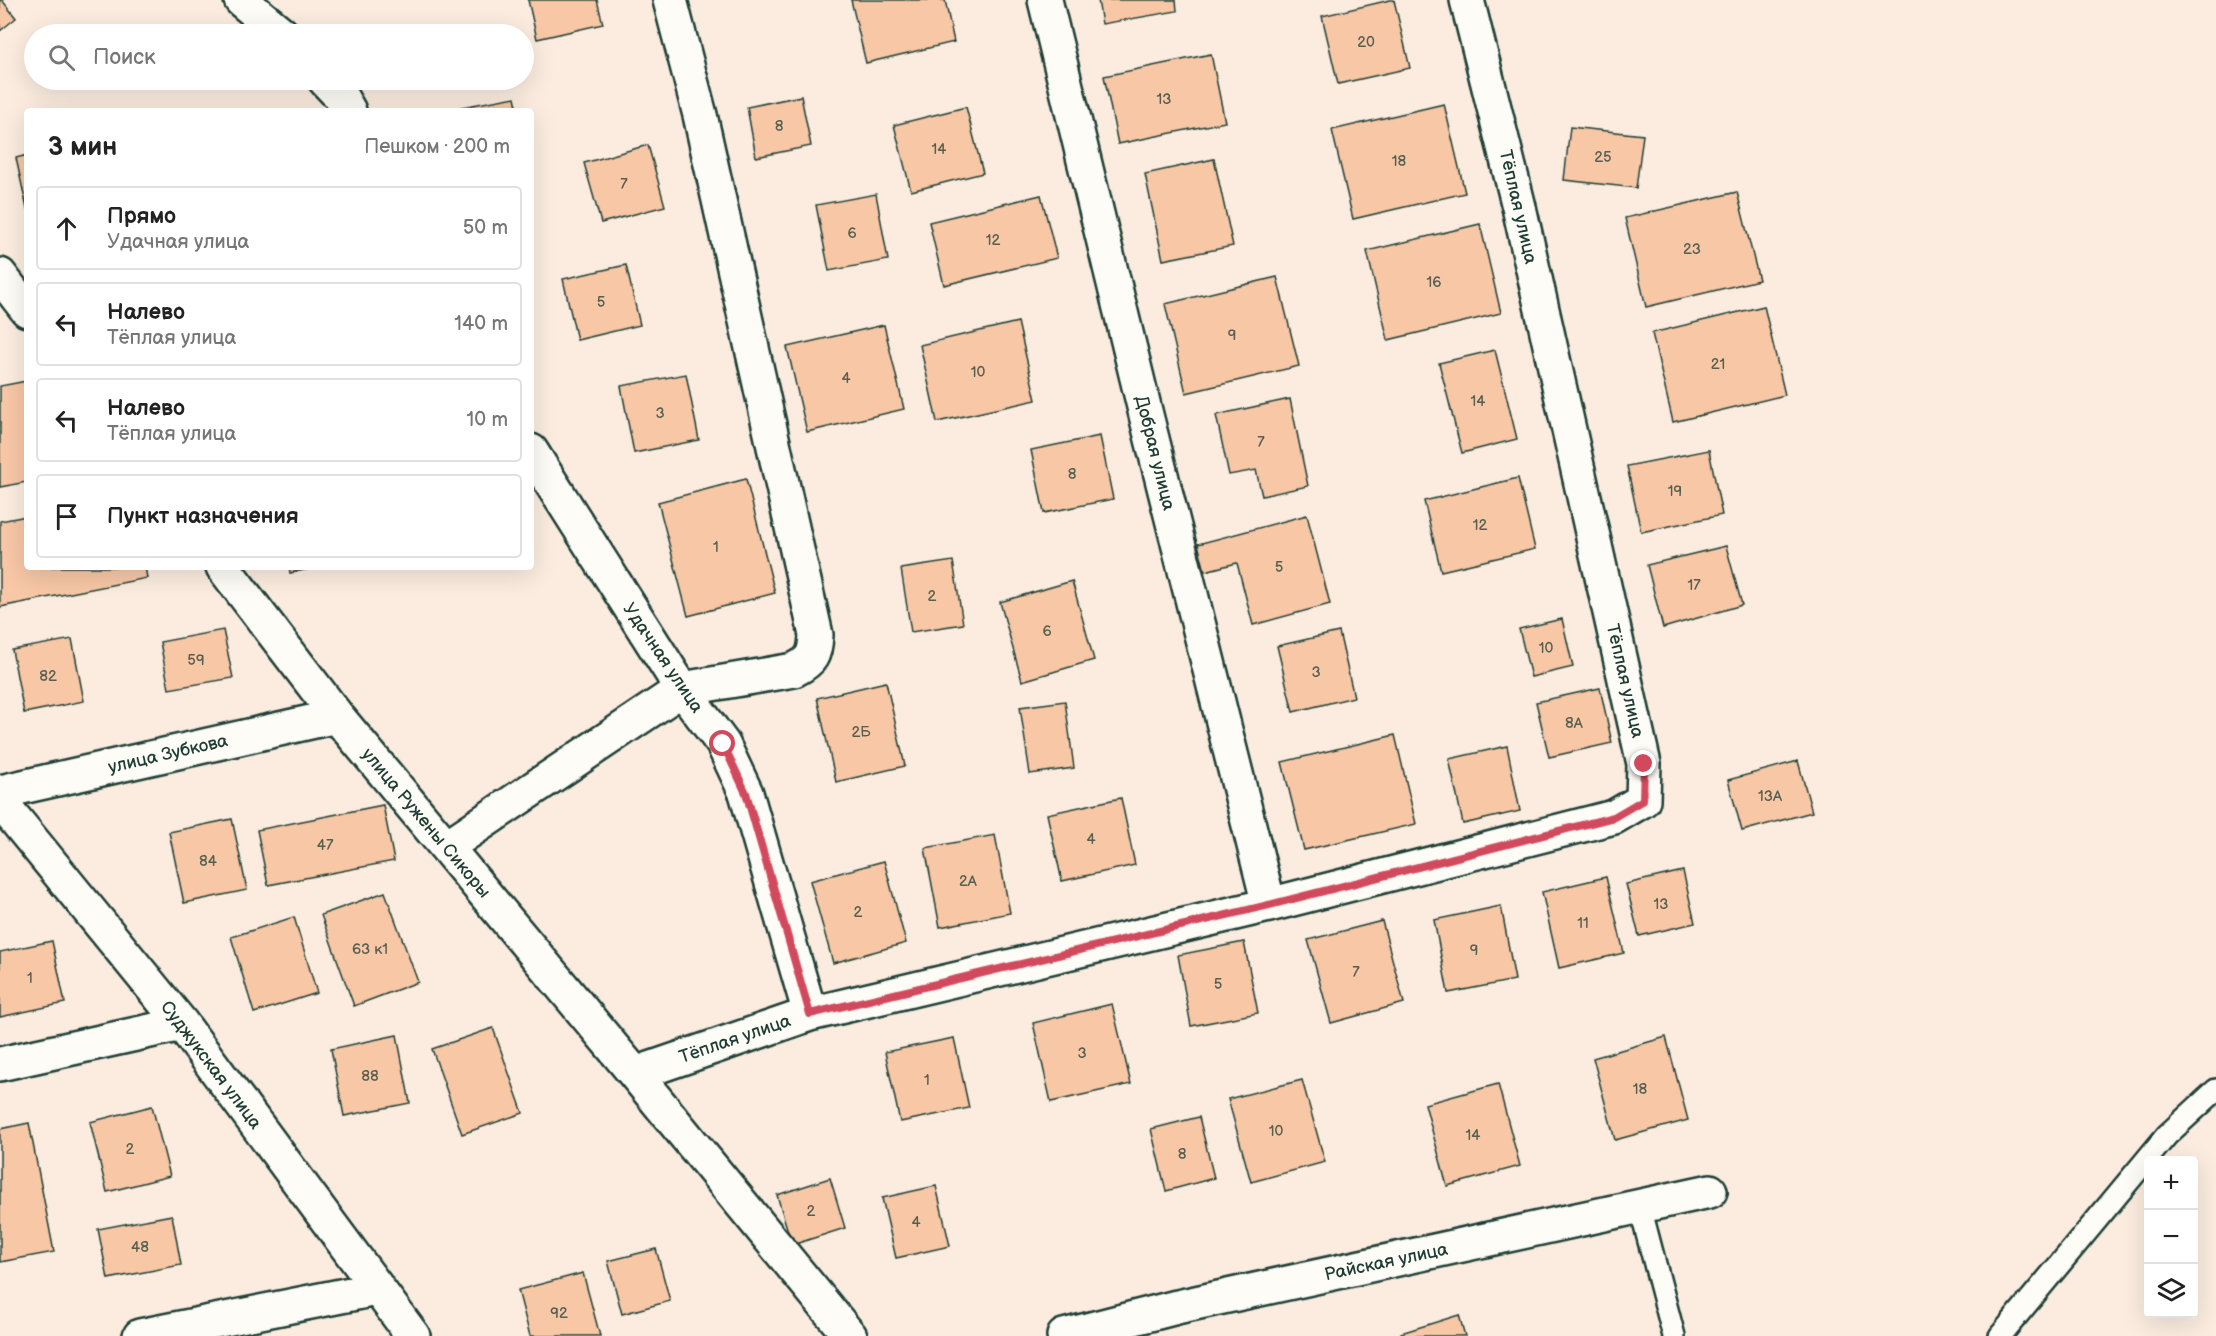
<!DOCTYPE html>
<html lang="ru">
<head>
<meta charset="utf-8">
<style>
	body { margin:0; font-family:"Balsamiq Sans",sans-serif; background:#f6f6f6; color:#222 }
	.controls { position:absolute; right:18px; bottom:18px; display:grid; overflow:hidden; border-radius:6px; box-shadow:0 6px 24px #0002 }
	.controls button { width:54px; height:54px; display:grid; place-items:center; padding:0; border:0; border-bottom:2px solid #e0e0e0; background:#fff; color:#222; font:30px sans-serif }
	.stop { position:absolute; width:18px; height:18px; margin:-14px; border:4px solid #d1495b; border-radius:50%; background:#fff }
	.stop.end { background:#d1495b; border-color:#fff; box-shadow:0 2px 6px #0008 }
	.list { margin:0; padding:0; list-style:none }
	h2 { display:flex; justify-content:space-between; align-items:center; height:78px; margin:0; padding:0 24px; font-size:26px }
	h2 small { font-size:20px; font-weight:400; color:#767676 }
	.list li { display:grid; grid-template-columns:39px 1fr auto; gap:18px; align-items:center; box-sizing:border-box; height:84px; margin:0 12px 12px; padding:0 12px; border:2px solid #e0e0e0; border-radius:6px }
	.list b { display:block; font-size:22px; white-space:nowrap }
	.list p { margin:0; font-size:20px; white-space:nowrap; color:#767676 }
	.list em { font-size:20px; font-style:normal; color:#767676 }
	.icon { flex:none; width:33px; height:33px; fill:none; stroke:currentColor; stroke-width:2; stroke-linecap:round; stroke-linejoin:round }
	.map { position:relative; flex:none; width:2216px; height:1336px; overflow:hidden }
	.search { position:absolute; background:#fff; box-shadow:0 6px 24px #0002; left:24px; top:24px; width:510px; height:66px; display:flex; align-items:center; gap:15px; box-sizing:border-box; padding:0 21px; border-radius:33px; color:#767676; font-size:22px }
	.panel { position:absolute; background:#fff; box-shadow:0 6px 24px #0002; left:24px; top:108px; width:510px; height:462px; border-radius:6px }
	.map>svg:first-child { display:block }
	.building { fill:#f7c7a6; stroke:#1f3d34; stroke-width:1.5 }
	.lines { fill:none; stroke-linecap:round; stroke-linejoin:round }
	.lane-casing { stroke:#1f3d34; stroke-width:26 }
	.street-casing { stroke:#1f3d34; stroke-width:38 }
	.lane { stroke:#fdfcf7; stroke-width:21 }
	.street { stroke:#fdfcf7; stroke-width:33 }
	.route { stroke:#d1495b; stroke-width:8 }
	.labels { text-anchor:middle; dominant-baseline:central; stroke-width:4.5; stroke-linejoin:round; paint-order:stroke }
	.number-label { font-size:15px; fill:#556050 }
	.street-label { font-size:18px; fill:#1f3d34; stroke:#fdfcf7 }
</style>
</head>
<body>
<div class="map">
<svg width="2216" height="1336" viewBox="0 0 2216 1336">
	<rect width="100%" height="100%" fill="#fbecdf"/>
	<filter id="ink" filterUnits="userSpaceOnUse"><feTurbulence type="fractalNoise" baseFrequency=".0167" numOctaves="2"/><feDisplacementMap in="SourceGraphic" scale="12" xChannelSelector="R" yChannelSelector="G"/><feConvolveMatrix kernelMatrix="1 2 1 2 8 2 1 2 1" color-interpolation-filters="sRGB"/></filter>
	<g filter="url(#ink)">
		<path class="building" d="M0 0H2L16 18 0 31Z
			M528 0H597L603 24 537 39Z
			M851 0H945L954 42 866 63Z
			M1098 0H1176L1177 11 1102 24Z
			M1390 0H1394L1410 68 1338 84 1322 16Z
			M1211 54 1225 122 1118 144 1104 76Z
			M801 96 811 146 756 157 747 107Z
			M515 97 518 111H440Z
			M1444 104 1465 193 1353 219 1332 130Z
			M966 107 983 173 911 191 894 125Z
			M1570 127 1643 135 1636 188 1564 180Z
			M648 145 665 206 601 223 584 163Z
			M27 155V209L16 158Z
			M1214 159 1233 246 1163 260 1145 174Z
			M1737 192 1759 280 1646 307 1625 218Z
			M876 194 888 260 829 271 816 205Z
			M1041 195 1057 258 944 285 929 222Z
			M1480 224 1501 313 1388 340 1367 251Z
			M626 265 640 325 577 340 563 279Z
			M1277 277 1299 366 1186 393 1165 304Z
			M1764 306 1785 395 1673 422 1652 333Z
			M1018 322 1036 400 937 422 920 345Z
			M884 325 904 409 807 432 787 347Z
			M1495 350 1517 439 1462 453 1439 363Z
			M686 374 699 440 634 453 621 386Z
			M27 381V482L0 487V386Z
			M1290 399 1308 486 1262 496 1256 470 1229 475 1216 415Z
			M1100 436 1113 499 1044 513 1031 450Z
			M1709 450 1722 515 1641 532 1627 466Z
			M1518 478 1535 549 1441 571 1424 501Z
			M746 479 775 593 688 616 658 502Z
			M1307 515 1330 604 1253 625 1237 563 1205 571 1198 544Z
			M27 516V567H145L147 578 0 607V521Z
			M1726 546 1742 605 1663 628 1647 565Z
			M953 561 963 624 911 632 901 569Z
			M289 567H318L290 573Z
			M1072 581 1094 660 1022 681 1000 602Z
			M1562 619 1573 667 1531 677 1519 629Z
			M223 630 233 678 169 689 160 642Z
			M1339 632 1354 697 1293 712 1277 646Z
			M72 639 84 701 24 713 12 650Z
			M886 682 905 766 836 782 817 698Z
			M1600 688 1612 743 1549 757 1536 702Z
			M1065 701 1074 768 1030 774 1020 707Z
			M1395 735 1416 824 1304 850 1282 762Z
			M1507 746 1520 811 1463 824 1449 759Z
			M1798 761 1812 812 1742 831 1728 780Z
			M1121 798 1135 865 1062 881 1047 814Z
			M383 805 394 861 268 885 257 830Z
			M232 819 247 890 184 903 169 832Z
			M995 835 1010 913 940 927 925 848Z
			M884 861 906 943 833 963 810 881Z
			M1683 871 1695 923 1639 936 1626 884Z
			M1606 877 1624 953 1559 968 1542 892Z
			M385 892 418 982 354 1006 321 915Z
			M1501 906 1515 980 1448 993 1434 920Z
			M294 917 317 993 254 1013 231 937Z
			M1382 921 1404 1003 1331 1023 1308 940Z
			M52 941 65 1003 0 1017V952Z
			M1244 942 1258 1013 1191 1026 1178 955Z
			M1112 1004 1131 1084 1051 1102 1033 1023Z
			M493 1028 523 1113 462 1134 432 1049Z
			M397 1035 410 1103 344 1116 331 1049Z
			M1666 1037 1688 1120 1615 1140 1593 1058Z
			M954 1038 969 1108 900 1122 885 1052Z
			M1302 1080 1325 1162 1251 1182 1228 1099Z
			M1498 1084 1520 1166 1447 1186 1425 1104Z
			M152 1106 170 1176 107 1192 90 1122Z
			M1199 1117 1214 1178 1166 1191 1151 1129Z
			M29 1123 54 1252 0 1262V1129Z
			M830 1178 845 1228 792 1245 777 1195Z
			M936 1186 950 1246 896 1258 882 1198Z
			M172 1215 181 1265 108 1279 98 1229Z
			M656 1249 670 1301 622 1314 608 1261Z
			M583 1273 600 1336H530L518 1290Z
			M1459 1315 1465 1336H1402L1401 1333Z"/>
		<g class="lines">
			<defs>
				<path id="lane" d="M1640 1207 1674 1336
					M2000 1336 2167 1135 2216 1090"/>
				<path id="street" d="M241 0 282 34
					M1045 0 1146 415 1269 905
					M325 80 341 97 349 111
					M0 275 27 310
					M531 451 682 689 723 744 746 793 810 1014
					M223 567 337 716 635 1074 850 1336
					M0 792 337 716
					M0 801 182 1024 413 1336
					M446 847 682 689 794 670C812 661 815 655 816 635L700 115 670 0
					M0 1064 182 1024
					M635 1074 810 1014 1269 905 1614 817 1643 800 1644 764 1519 207 1467 0
					M140 1336 376 1289
					M1064 1336 1177 1307 1710 1191"/>
			</defs>
			<use href="#lane" class="lane-casing"/>
			<use href="#street" class="street-casing"/>
			<use href="#lane" class="lane"/>
			<use href="#street" class="street"/>
		</g>
	</g>
	<g class="lines" filter="url(#ink)">
		<path class="route" d="M723 744 746 793 810 1014 1269 905 1614 817 1643 800 1644 764"/>
	</g>
	<g class="labels">
		<g class="number-label">
			<text x="1366" y="42">20</text>
			<text x="1164" y="99">13</text>
			<text x="779" y="126">8</text>
			<text x="939" y="149">14</text>
			<text x="1603" y="157">25</text>
			<text x="1399" y="161">18</text>
			<text x="624" y="184">7</text>
			<text x="852" y="233">6</text>
			<text x="993" y="240">12</text>
			<text x="1692" y="249">23</text>
			<text x="1434" y="282">16</text>
			<text x="601" y="302">5</text>
			<text x="1232" y="335">9</text>
			<text x="1718" y="364">21</text>
			<text x="978" y="372">10</text>
			<text x="846" y="378">4</text>
			<text x="1478" y="401">14</text>
			<text x="660" y="413">3</text>
			<text x="1261" y="442">7</text>
			<text x="1072" y="474">8</text>
			<text x="1675" y="491">19</text>
			<text x="1480" y="525">12</text>
			<text x="716" y="547">1</text>
			<text x="1279" y="567">5</text>
			<text x="1694" y="585">17</text>
			<text x="932" y="596">2</text>
			<text x="1047" y="631">6</text>
			<text x="1546" y="648">10</text>
			<text x="196" y="660">59</text>
			<text x="1316" y="672">3</text>
			<text x="48" y="676">82</text>
			<text x="1574" y="723">8А</text>
			<text x="861" y="732">2Б</text>
			<text x="1770" y="796">13А</text>
			<text x="1091" y="839">4</text>
			<text x="325" y="845">47</text>
			<text x="208" y="861">84</text>
			<text x="968" y="881">2А</text>
			<text x="1661" y="904">13</text>
			<text x="858" y="912">2</text>
			<text x="1583" y="923">11</text>
			<text x="370" y="949">63 к1</text>
			<text x="1474" y="950">9</text>
			<text x="1356" y="972">7</text>
			<text x="30" y="978">1</text>
			<text x="1218" y="984">5</text>
			<text x="1082" y="1053">3</text>
			<text x="370" y="1076">88</text>
			<text x="927" y="1080">1</text>
			<text x="1640" y="1089">18</text>
			<text x="1276" y="1131">10</text>
			<text x="1473" y="1135">14</text>
			<text x="130" y="1149">2</text>
			<text x="1182" y="1154">8</text>
			<text x="811" y="1211">2</text>
			<text x="916" y="1222">4</text>
			<text x="140" y="1247">48</text>
			<text x="559" y="1313">92</text>
		</g>
		<g class="street-label">
			<text transform="translate(1518 207) rotate(77)">Тёплая улица</text>
			<text transform="translate(1155 453) rotate(76)">Добрая улица</text>
			<text transform="translate(663 658) rotate(56)">Удачная улица</text>
			<text transform="translate(1625 681) rotate(77)">Тёплая улица</text>
			<text transform="translate(168 754) rotate(-13)">улица Зубкова</text>
			<text transform="translate(426 823) rotate(50)">улица Ружены Сикоры</text>
			<text transform="translate(735 1039) rotate(-19)">Тёплая улица</text>
			<text transform="translate(211 1065) rotate(53)">Суджукская улица</text>
			<text transform="translate(1386 1262) rotate(-12)">Райская улица</text>
		</g>
	</g>
</svg>
<div class="controls">
<button>+</button>
<button>−</button>
<button><svg class="icon" aria-label="layers" viewBox="0 0 24 24"><path d="M12 4l9 5-9 5-9-5zM3 14l9 5 9-5"/></svg></button>
</div>
<div class="stop" style="left:723px;top:744px"></div>
<div class="stop end" style="left:1644px;top:764px"></div>
<div class="search"><svg class="icon" aria-label="search" viewBox="0 0 24 24"><circle cx="10" cy="10" r="6"/><path d="M15 15l6 6"/></svg>Поиск</div>
<section class="panel">
<h2>3 мин<small>Пешком · 200 m</small></h2>
<ul class="list">
<li><svg class="icon" aria-label="ahead" viewBox="0 0 24 24"><path d="M12 20V5M6 11l6-6 6 6"/></svg><div><b>Прямо</b><p>Удачная улица</p></div><em>50 m</em></li>
<li><svg class="icon" aria-label="left" viewBox="0 0 24 24"><path d="M17 20v-9H6M10 6l-5 5 5 5"/></svg><div><b>Налево</b><p>Тёплая улица</p></div><em>140 m</em></li>
<li><svg class="icon" aria-label="left" viewBox="0 0 24 24"><path d="M17 20v-9H6M10 6l-5 5 5 5"/></svg><div><b>Налево</b><p>Тёплая улица</p></div><em>10 m</em></li>
<li><svg class="icon" aria-label="arrive" viewBox="0 0 24 24"><path d="M6 21V4h12l-3 4 3 4H6"/></svg><div><b>Пункт назначения</b></div></li>
</ul>
</section>
</div>
</body>
</html>
